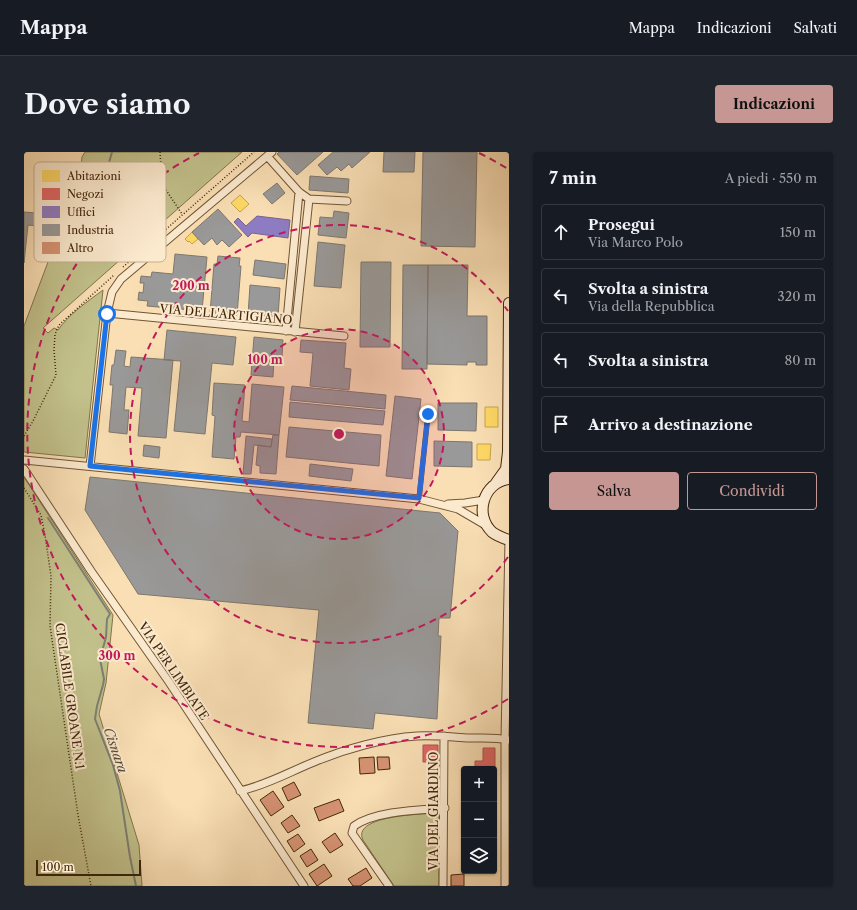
<!DOCTYPE html>
<html lang="it">
<head>
<meta charset="utf-8">
<style>
	body { margin:0; font-family:"Libre Caslon Text",serif; background:#20242c; color:#f1f3f6 }
	.controls { position:absolute; right:12px; bottom:12px; display:grid; overflow:hidden; border-radius:4px; box-shadow:0 1px 3px #0004 }
	.controls button { width:36px; height:36px; display:grid; place-items:center; padding:0; border:0; border-bottom:1px solid #363941; background:#171b24; color:#f1f3f6; font:20px sans-serif }
	.scale { position:absolute; left:12px; bottom:10px; width:105px; box-sizing:border-box; padding-left:4px; border:2px solid #43270a; border-top:0; font-size:11px; line-height:14px; white-space:nowrap; color:#43270a; -webkit-text-stroke:3px #fceacf; paint-order:stroke }
	.stop { position:absolute; width:12px; height:12px; margin:-9px; border:3px solid #1a73e8; border-radius:50%; background:#fff }
	.stop.end { background:#1a73e8; border-color:#fff; box-shadow:0 1px 4px #0008 }
	.list { margin:0; padding:0; list-style:none }
	h2 { display:flex; justify-content:space-between; align-items:center; height:52px; margin:0; padding:0 16px; font-size:17px }
	h2 small { font-size:13px; font-weight:400; color:#9ea1a6 }
	.list li { display:grid; grid-template-columns:26px 1fr auto; gap:12px; align-items:center; box-sizing:border-box; height:56px; margin:0 8px 8px; padding:0 8px; border:1px solid #363941; border-radius:4px }
	.list b { display:block; font-size:15px; white-space:nowrap }
	.list p { margin:0; font-size:13px; white-space:nowrap; color:#9ea1a6 }
	.list em { font-size:13px; font-style:normal; color:#9ea1a6 }
	.actions { display:flex; gap:8px; padding:12px 16px }
	.actions a { flex:1; padding:9px 0; border:1px solid #c59692; border-radius:4px; text-align:center; font-size:14px; color:#c59692 }
	.actions .main { background:#c59692; color:#111 }
	.icon { flex:none; width:22px; height:22px; fill:none; stroke:currentColor; stroke-width:2; stroke-linecap:round; stroke-linejoin:round }
	.map { position:relative; flex:none; width:485px; height:734px; overflow:hidden; border-radius:4px }
	header { display:flex; align-items:center; gap:24px; box-sizing:border-box; height:56px; padding:0 20px; background:#171b24; border-bottom:1px solid #363941 }
	header strong { font-size:19px }
	nav { display:flex; gap:22px; margin-inline-start:auto; font-size:14px }
	.intro { display:flex; align-items:center; justify-content:space-between; box-sizing:border-box; height:96px; padding:0 24px }
	h1 { margin:0; font-size:28px }
	.button { padding:10px 18px; border-radius:4px; background:#c59692; color:#111; font-size:14px; font-weight:700 }
	main { display:flex; gap:24px; padding:0 24px }
	aside { flex:1; background:#171b24; border-radius:4px; box-shadow:0 1px 3px #0004 }
	.map>svg:first-child { display:block }
	.green { fill:#c2c18b; stroke:#82744a }
	.homes { fill:#ffd966; stroke:#c7a44a }
	.shops { fill:#e06666; stroke:#b1534a }
	.offices { fill:#8e7cc3; stroke:#78628c }
	.industry { fill:#999; stroke:#7f776e }
	.lines { fill:none; stroke-linecap:round; stroke-linejoin:round }
	.stream { stroke:#7d7f74; stroke-width:2 }
	.building { fill:#d79374; stroke:#43270a }
	.lane-casing { stroke:#715535; stroke-width:5.5 }
	.street-casing { stroke:#715535; stroke-width:9 }
	.secondary-casing { stroke:#43270a; stroke-width:12 }
	.path { stroke:#43270a; stroke-width:1.5; stroke-dasharray:1 2; stroke-linecap:butt }
	.lane { stroke:#fceacf; stroke-width:3.5 }
	.street { stroke:#fceacf; stroke-width:7 }
	.secondary { stroke:#fceacf; stroke-width:10 }
	.route { stroke:#1a73e8; stroke-width:5 }
	.ring { fill:none; stroke:#c2185b; stroke-width:2; stroke-dasharray:7 5 }
	.labels { text-anchor:middle; dominant-baseline:central; stroke-width:4; stroke-linejoin:round; paint-order:stroke }
	.street-label { font-size:12px; fill:#43270a; stroke:#fceacf }
	.water-label { font-size:13px; font-style:italic; fill:#5b4c36; stroke:#fceacf }
	.key { fill:#fceacf; stroke:#c4b094; stroke-width:1 }
	.key-label { font-size:11px; fill:#43270a }
	.centre { fill:#c2185b; stroke:#fceacf; stroke-width:2 }
	.ring-label { font-size:12px; text-anchor:middle; font-weight:bold; fill:#c2185b; stroke:#fceacf; stroke-width:4; stroke-linejoin:round; paint-order:stroke }
</style>
</head>
<body>
<header>
<strong>Mappa</strong>
<nav><a>Mappa</a><a>Indicazioni</a><a>Salvati</a></nav>
</header>
<div class="intro"><h1>Dove siamo</h1><a class="button">Indicazioni</a></div>
<main>
<div class="map">
<svg width="485" height="734" viewBox="0 0 485 734">
	<rect width="100%" height="100%" fill="#fadfb5"/>
	<filter id="stains"><feTurbulence type="fractalNoise" baseFrequency=".005" numOctaves="4"/><feColorMatrix values="0 0 0 0 .2 0 0 0 0 .09 0 0 0 0 .02 0 0 0 .5 -.17"/></filter>
	<radialGradient id="worn" r=".72"><stop offset=".6" stop-color="#630" stop-opacity="0"/><stop offset="1" stop-color="#630" stop-opacity=".3"/></radialGradient>
	<path class="green" d="M61 0H218L19 176 24 181 30 176 34 178C45 162 63 150 79 138L61 306 0 300V174L24 110 50 80 58 5Z
		M0 325 89 463 82 531 75 562 115 693 118 734H0Z
		M415 661V734H370L339 688C327 663 401 662 415 661Z"/>
	<path class="homes" d="M216 43 225 52 216 60 207 51Z
		M168 80 174 87 168 92 165 89 164 90 161 87Z
		M461 255H474V275H461Z
		M453 292H467L466 308H453Z"/>
	<path class="shops" d="M399 593H414V610H399Z
		M459 596H471V621L470 617H451V609H459Z"/>
	<path class="offices" d="M233 64 266 68 264 86 228 81 224 85 210 70 214 66 222 74Z"/>
	<path class="industry" d="M255 0H299L273 23 253 2Z
		M309 0H346L328 16 325 12 317 19 313 15 303 23 294 13Z
		M360 0H391L390 20H359Z
		M399 0H453L451 95 397 94Z
		M286 24 325 27 324 41 285 38Z
		M253 31 261 41 248 52 239 42Z
		M194 57 218 83 205 95 198 88 193 93 188 86 180 93 168 80Z
		M310 59 325 61 322 86 294 83 296 65 309 66Z
		M0 60 24 62 22 75 4 73 0 111Z
		M294 90 321 93 317 136 290 134Z
		M151 102 183 105 178 159 123 154 124 149 114 148 115 140 119 141 120 131H116L117 124 127 125 128 120 149 122Z
		M194 104 216 106 215 114H217L213 163 186 161 190 112H193Z
		M231 108 262 112 260 127 229 123Z
		M337 110H367L366 195H336Z
		M379 113H404L403 217H378Z
		M404 113H444L443 164H463V213H452V210H443V213L403 212Z
		M226 133 256 136 254 165 224 163Z
		M143 178 212 185 209 213 188 211 181 282 150 279 157 209 140 208Z
		M230 185 259 188 258 205 250 204 249 225 227 223Z
		M277 188 322 191 320 216 327 217 325 238 286 234 289 201 276 200Z
		M92 198 102 199 100 214 106 215 107 205 149 208 142 286 114 284 118 236 102 235 100 258H105L103 282 85 280 89 233H86L88 213H90Z
		M190 231 221 233 218 269 225 270 228 232 260 235 255 283 217 280 216 285H212L210 307 188 305 191 264 188 263Z
		M268 234 362 243 361 257 266 248Z
		M371 244 397 247 388 327 362 324Z
		M266 250 361 259 359 273 265 265Z
		M414 251H453L452 279 414 278Z
		M265 275 357 283 355 314 262 305Z
		M249 283H255L252 322 236 321V314L232 313 234 293 247 295Z
		M222 284 248 287 247 295 230 293 227 322H219Z
		M410 289 448 290V315L410 314Z
		M120 293 136 295 135 306 119 304Z
		M286 312 329 317 327 329 285 324Z
		M66 325 416 361 434 379 426 466H415L414 484H417L413 567 351 561 349 577 284 571 295 458 114 442 61 358Z"/>
	<g class="lines">
		<path class="stream" d="M58 61 72 41 81 25 88 0
			M24 366 86 462 83 467 82 485 76 507 80 527 79 533 73 554 71 567 89 613 96 639 106 705 112 734"/>
	</g>
	<path class="building" d="M350 605 351 621 336 622 335 606Z
		M353 605H365L366 617 354 618Z
		M270 630 277 643 264 649 258 636Z
		M249 639 260 655 247 664 236 648Z
		M315 647 320 659 295 669 290 656Z
		M268 663 276 674 264 681 257 671Z
		M311 681 319 693 306 701 298 690Z
		M274 682 281 692 270 700 263 689Z
		M287 697 294 708 283 715 276 704Z
		M300 712 308 724 293 734 285 722Z
		M342 716 348 726 336 734H329L324 727Z
		M440 722V734H427V723Z"/>
	<g class="lines">
		<defs>
			<path id="lane" d="M395 347 404 262"/>
			<path id="street" d="M243 4 275 40 285 47 323 49
				M83 161 320 184
				M262 179 275 40
				M271 180 285 47
				M0 308 395 347 434 357 463 374
				M66 314 83 161 88 140 97 127 248 0
				M0 317 67 419 145 530 280 734
				M424 352 441 351 460 348
				M216 639C243 633 265 620 290 610 321 597 360 586 393 584 411 583 428 585 445 586 458 586 472 585 485 588
				M365 734 328 681 330 674C351 659 394 658 421 656
				M419 734 420 584
				M481 734V587L485 388"/>
			<path id="secondary" d="M485 327C459 330 450 363 468 380 473 384 479 386 485 388
				M472 331 482 317 484 300 485 151"/>
		</defs>
		<use href="#lane" class="lane-casing"/>
		<use href="#street" class="street-casing"/>
		<use href="#secondary" class="secondary-casing"/>
		<path class="path" d="M136 0 138 32 158 62
			M99 115 230 0
			M0 284 9 269 32 223 30 198 31 183 33 177 36 172 90 123
			M0 336 17 363 21 383 27 424 26 474 54 663 67 734"/>
		<use href="#lane" class="lane"/>
		<use href="#street" class="street"/>
		<use href="#secondary" class="secondary"/>
	</g>
	<g class="lines">
		<path class="route" d="M83 162 66 314 395 346 404 262"/>
	</g>
	<circle cx="315" cy="282" r="105" fill="#c2185b" fill-opacity=".12"/>
	<g class="ring">
		<circle cx="315" cy="282" r="105"/>
		<path d="M484 405A209 209 0 1 1 484 159"/>
		<path d="M484 547A314 314 0 1 1 175 1M455 1A314 314 0 0 1 484 17"/>
	</g>
	<g class="labels">
		<g class="street-label">
			<text transform="translate(202 162) rotate(5)">VIA DELL'ARTIGIANO</text>
			<text transform="translate(150 519) rotate(56)">VIA PER LIMBIATE</text>
			<text transform="translate(46 544) rotate(82)">CICLABILE GROANE N.1</text>
			<text transform="translate(409 659) rotate(-90)">VIA DEL GIARDINO</text>
		</g>
		<g class="water-label">
			<text transform="translate(92 598) rotate(71)">Cisnara</text>
		</g>
	</g>
	<rect x="10" y="10" width="132" height="100" rx="6" class="key"/>
	<rect x="18" y="18" width="18" height="12" fill="#ffd966"/>
	<rect x="18" y="36" width="18" height="12" fill="#e06666"/>
	<rect x="18" y="54" width="18" height="12" fill="#8e7cc3"/>
	<rect x="18" y="72" width="18" height="12" fill="#999"/>
	<rect x="18" y="90" width="18" height="12" fill="#d79374"/>
	<g class="key-label">
		<text x="43" y="28">Abitazioni</text>
		<text x="43" y="46">Negozi</text>
		<text x="43" y="64">Uffici</text>
		<text x="43" y="82">Industria</text>
		<text x="43" y="100">Altro</text>
	</g>
	<circle cx="315" cy="282" r="6" class="centre"/>
	<g class="ring-label">
		<text x="167" y="138">200 m</text>
		<text x="241" y="212">100 m</text>
		<text x="93" y="508">300 m</text>
	</g>
	<rect width="100%" height="100%" filter="url(#stains)"/>
	<rect width="100%" height="100%" fill="url(#worn)"/>
</svg>
<div class="controls">
<button>+</button>
<button>−</button>
<button><svg class="icon" aria-label="layers" viewBox="0 0 24 24"><path d="M12 4l9 5-9 5-9-5zM3 14l9 5 9-5"/></svg></button>
</div>
<div class="scale">100 m</div>
<div class="stop" style="left:83px;top:162px"></div>
<div class="stop end" style="left:404px;top:262px"></div>
</div>
<aside>
<h2>7 min<small>A piedi · 550 m</small></h2>
<ul class="list">
<li><svg class="icon" aria-label="ahead" viewBox="0 0 24 24"><path d="M12 20V5M6 11l6-6 6 6"/></svg><div><b>Prosegui</b><p>Via Marco Polo</p></div><em>150 m</em></li>
<li><svg class="icon" aria-label="left" viewBox="0 0 24 24"><path d="M17 20v-9H6M10 6l-5 5 5 5"/></svg><div><b>Svolta a sinistra</b><p>Via della Repubblica</p></div><em>320 m</em></li>
<li><svg class="icon" aria-label="left" viewBox="0 0 24 24"><path d="M17 20v-9H6M10 6l-5 5 5 5"/></svg><div><b>Svolta a sinistra</b></div><em>80 m</em></li>
<li><svg class="icon" aria-label="arrive" viewBox="0 0 24 24"><path d="M6 21V4h12l-3 4 3 4H6"/></svg><div><b>Arrivo a destinazione</b></div></li>
</ul>
<div class="actions"><a class="main">Salva</a><a>Condividi</a></div>
</aside>
</main>
</body>
</html>
